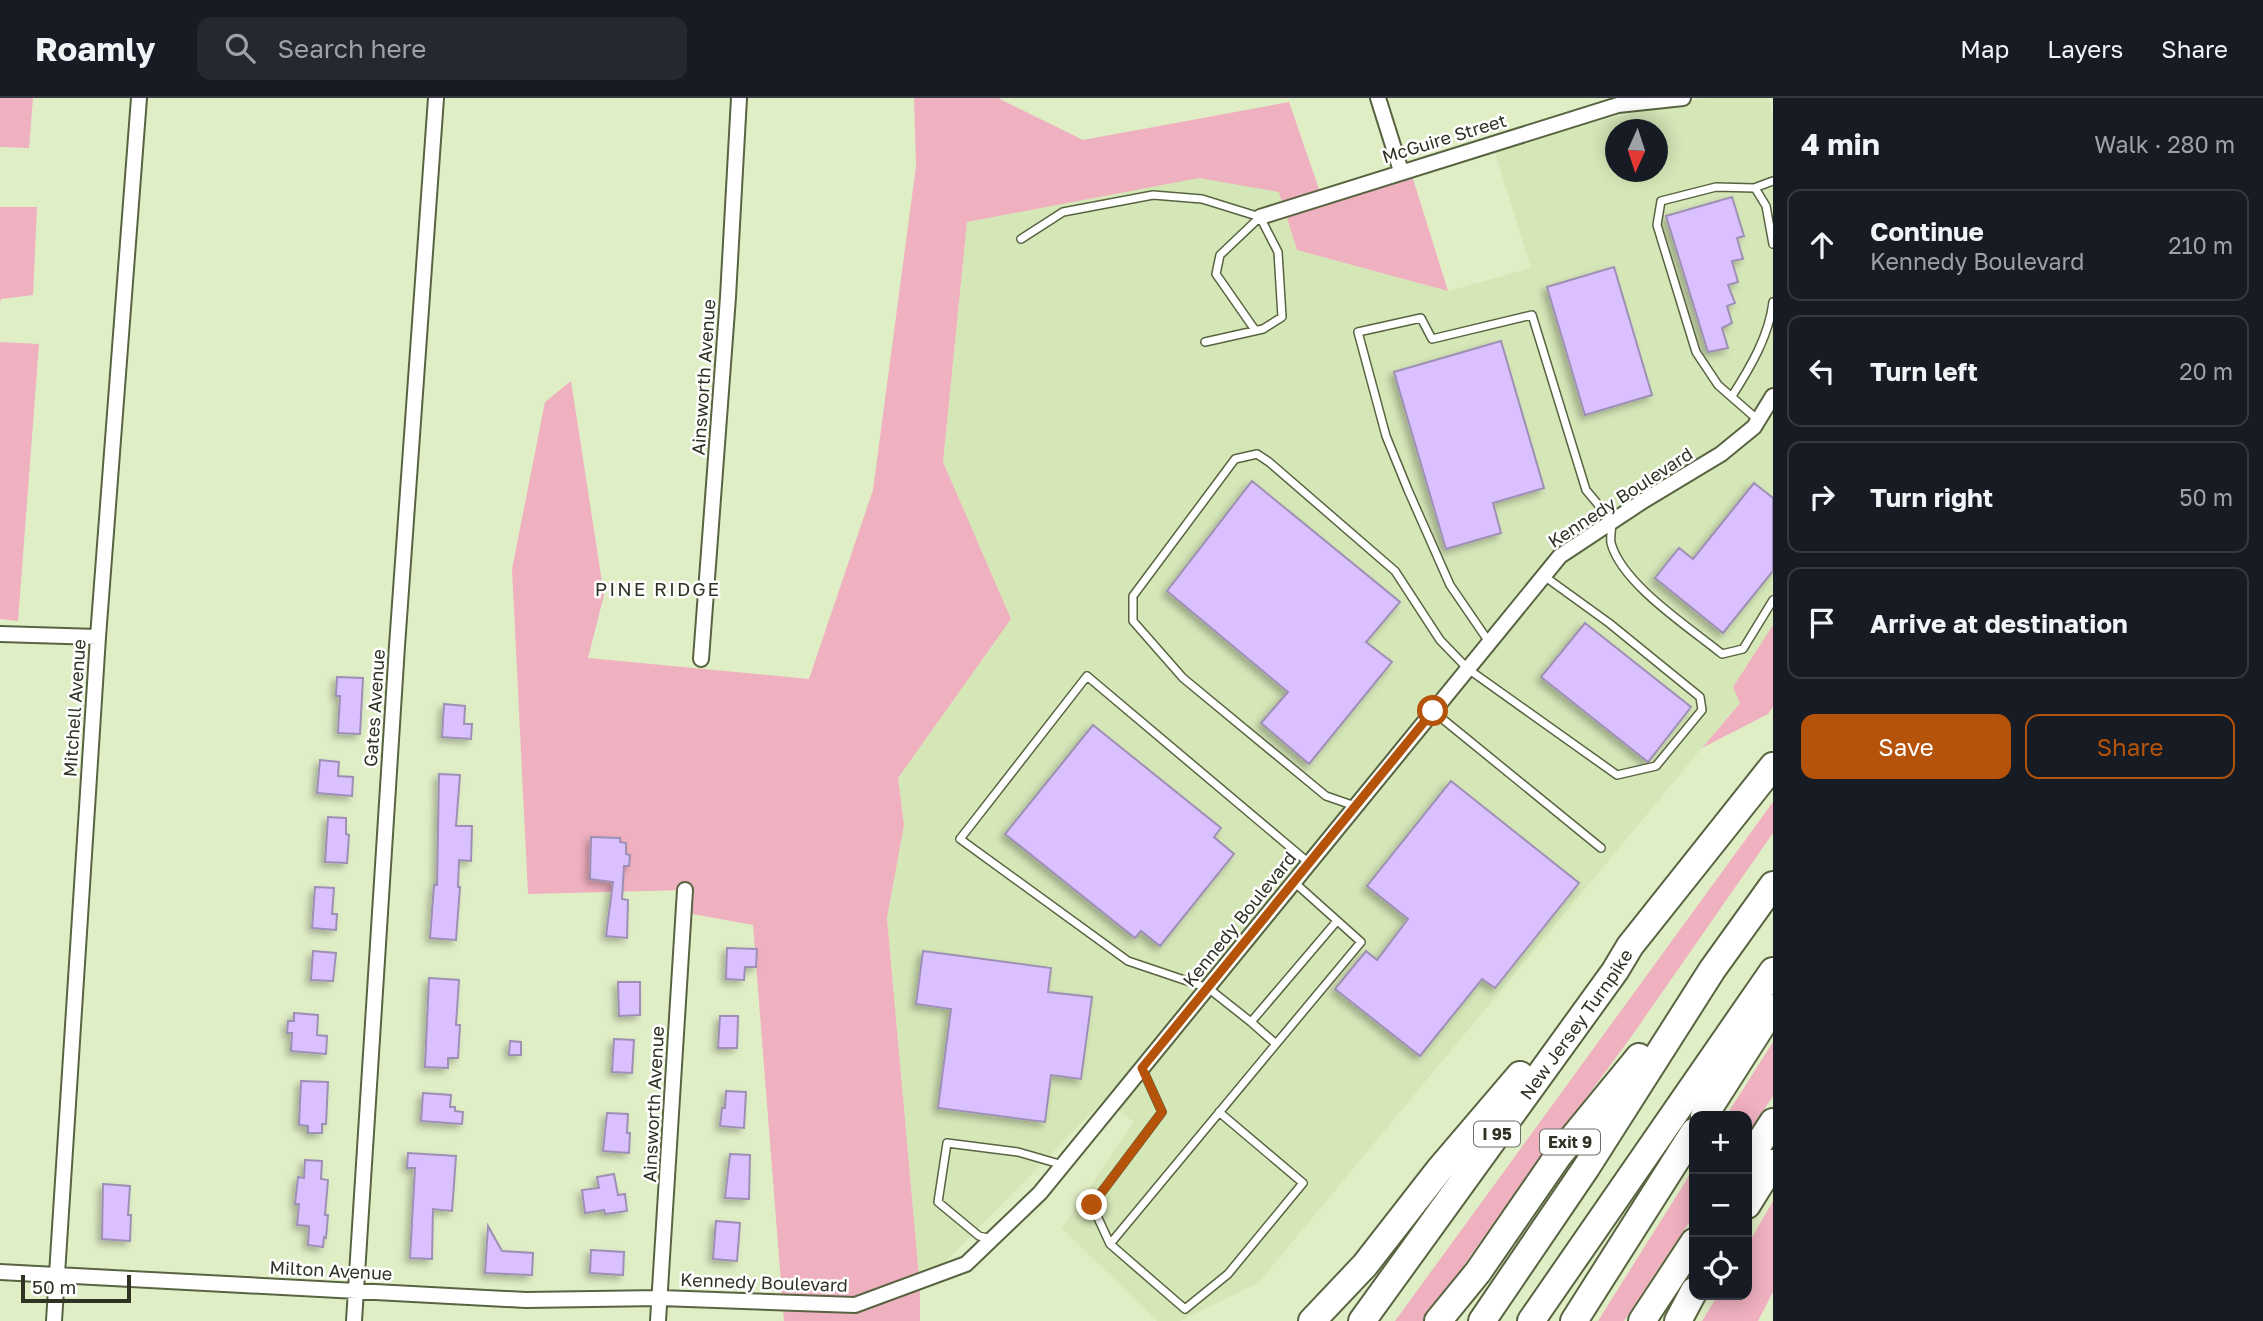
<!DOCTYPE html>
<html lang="en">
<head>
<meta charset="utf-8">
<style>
	body { margin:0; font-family:"Golos Text",sans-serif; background:#242831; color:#f1f3f6 }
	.controls { position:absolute; right:21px; bottom:21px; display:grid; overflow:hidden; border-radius:14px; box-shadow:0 4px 18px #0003 }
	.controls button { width:63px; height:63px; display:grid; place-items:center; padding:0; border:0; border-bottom:2px solid #363941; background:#171b24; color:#f1f3f6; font:35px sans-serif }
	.compass { position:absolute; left:1605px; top:21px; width:63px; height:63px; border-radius:50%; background:#171b24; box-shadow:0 4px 18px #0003; rotate:183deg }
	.scale { position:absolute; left:21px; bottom:18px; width:110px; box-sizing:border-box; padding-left:7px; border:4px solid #2e3324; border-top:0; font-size:19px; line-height:24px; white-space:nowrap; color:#2e3324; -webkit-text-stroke:5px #fff; paint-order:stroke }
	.stop { position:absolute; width:21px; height:21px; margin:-16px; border:5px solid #b45309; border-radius:50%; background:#fff }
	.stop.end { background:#b45309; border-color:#fff; box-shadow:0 2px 7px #0008 }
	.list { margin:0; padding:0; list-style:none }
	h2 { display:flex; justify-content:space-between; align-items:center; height:91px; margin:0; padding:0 28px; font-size:30px }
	h2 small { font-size:23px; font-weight:400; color:#9ea1a6 }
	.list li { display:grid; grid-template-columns:46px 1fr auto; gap:21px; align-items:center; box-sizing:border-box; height:112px; margin:0 14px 14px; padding:0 14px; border:2px solid #363941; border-radius:14px }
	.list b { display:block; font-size:26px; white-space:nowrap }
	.list p { margin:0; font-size:23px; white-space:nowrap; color:#9ea1a6 }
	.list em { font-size:23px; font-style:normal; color:#9ea1a6 }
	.actions { display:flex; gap:14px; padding:21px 28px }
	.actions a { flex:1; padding:16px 0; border:2px solid #b45309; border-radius:14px; text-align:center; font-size:24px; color:#b45309 }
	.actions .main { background:#b45309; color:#fff }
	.icon { flex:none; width:38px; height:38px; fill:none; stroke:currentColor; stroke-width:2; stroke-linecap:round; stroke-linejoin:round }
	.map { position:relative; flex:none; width:1773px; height:1223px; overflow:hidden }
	header { display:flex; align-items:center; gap:42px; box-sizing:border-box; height:98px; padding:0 35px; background:#171b24; border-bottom:2px solid #363941 }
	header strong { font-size:33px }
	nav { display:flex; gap:38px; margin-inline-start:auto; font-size:24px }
	.search { width:490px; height:63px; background:#242831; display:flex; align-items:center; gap:18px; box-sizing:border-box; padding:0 24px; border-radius:14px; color:#9ea1a6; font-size:26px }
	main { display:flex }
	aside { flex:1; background:#171b24 }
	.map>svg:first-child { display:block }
	.built { fill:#d5e6b7; fill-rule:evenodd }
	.green { fill:#efb0bf }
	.building { fill:#dac0ff; stroke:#9e90b4; stroke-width:2; filter:url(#shadow) }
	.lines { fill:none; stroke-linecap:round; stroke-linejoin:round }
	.lane-casing { stroke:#586441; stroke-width:10 }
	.street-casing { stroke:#586441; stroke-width:18 }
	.highway-casing { stroke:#586441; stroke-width:30 }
	.lane { stroke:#fff; stroke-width:7 }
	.street { stroke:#fff; stroke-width:14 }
	.highway { stroke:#fff; stroke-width:26 }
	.route { stroke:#b45309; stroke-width:9 }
	.labels { text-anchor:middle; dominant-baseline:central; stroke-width:5; stroke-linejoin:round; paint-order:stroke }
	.shield { fill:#fff; stroke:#6d7066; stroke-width:2 }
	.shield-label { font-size:16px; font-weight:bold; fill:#2e3324 }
	.street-label { font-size:18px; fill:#2e3324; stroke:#fff }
	.neighbourhood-label { font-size:19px; letter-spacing:2px; fill:#2e3324; stroke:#fff }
</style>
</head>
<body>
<header>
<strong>Roamly</strong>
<div class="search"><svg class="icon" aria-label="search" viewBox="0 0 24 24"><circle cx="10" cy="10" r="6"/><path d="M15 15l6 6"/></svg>Search here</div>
<nav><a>Map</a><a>Layers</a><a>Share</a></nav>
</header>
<main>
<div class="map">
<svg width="1773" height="1223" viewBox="0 0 1773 1223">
	<defs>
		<filter id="shadow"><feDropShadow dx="-4" dy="4" stdDeviation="3.5" flood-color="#0004"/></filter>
	</defs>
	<rect width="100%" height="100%" fill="#e0eec6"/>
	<path class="built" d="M1706 0H1768L1773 18V527L1733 589 1740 604 1259 1184 1180 1223H1157L1062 1130 1134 1024 1104 1002 920 1190 887 820 904 727 898 680 1011 521 943 364 967 124 1198 80 1280 93 1297 152 1448 193 1531 170 1492 45ZM1616 32H1658V74H1616Z"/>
	<path class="green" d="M0 0H33L29 50 0 49Z
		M914 0H998L1083 42 1289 4 1320 94 1409 68 1448 193 1297 152 1279 94 1199 80 967 124 943 364 1011 521 898 680 904 727 887 820 920 1190V1223H784L753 827 687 815 686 792 528 796 512 471 545 304 571 283 604 497 588 560 809 581 873 392 916 68Z
		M0 109H37L33 197 1 201 0 206Z
		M0 244 39 246 18 523 0 521Z
		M1773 527V609L1768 616 1702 650 1740 605 1733 589Z
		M1773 704V735L1631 939 1471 1157 1426 1223H1395Z
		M1773 944V998L1747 1038V1018H1726Z
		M1694 1070V1117L1624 1223H1598Z
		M1773 1103V1194L1758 1223H1702L1718 1197H1747V1148Z"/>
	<path class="building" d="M1732 99 1744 138 1737 140 1743 161 1732 163 1738 184 1728 187 1735 205 1727 208 1732 225 1722 230 1728 250 1708 254 1666 118Z
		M1614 169 1652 297 1585 317 1547 189Z
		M1501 243 1544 390 1493 405 1501 435 1446 451 1394 274Z
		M1252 383 1400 504 1366 544 1392 564 1309 666 1261 625 1288 594 1167 493Z
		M1754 385 1773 400V473L1723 535 1655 480 1679 450 1693 461Z
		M1585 525 1691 609 1648 664 1541 579Z
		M337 579 363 580 360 636 338 635 340 598H336Z
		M444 606 465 608 464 626H472L471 641 442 639Z
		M1093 627 1221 730 1214 739 1234 756 1160 848 1141 833 1135 840 1005 736Z
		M320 662 339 664 338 678 353 679 352 698 317 695Z
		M439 676 460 677 456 728H472L471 763 459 762 458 789H460L456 842 430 840 434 787H437Z
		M1451 683 1579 785 1495 890 1482 881 1420 958 1335 891 1366 853 1377 862 1408 821 1367 788Z
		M328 719 346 720V736L349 737 347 765 325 764Z
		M591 739 620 740V744L626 745V756L630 757 629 768H624L622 801 628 802 627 840 606 838 613 784 590 781Z
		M315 789 334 790 332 816H337L336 832 312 830Z
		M727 850 757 851 756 869H745L744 882 726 881Z
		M313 853 336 855 333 883 311 882Z
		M923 853 1051 870 1048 894 1092 899 1081 981 1051 977 1045 1024 938 1010 951 911 916 906Z
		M429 880 459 882 456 927H460L458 960H448V970L425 969Z
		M618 884H640V917L619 918Z
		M294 915 318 917 317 937 327 938 326 956 291 953 292 935H287L288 923H294Z
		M720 918H738L737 950H718Z
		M614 941 634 942 632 975 612 974Z
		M510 943 521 944V957H509Z
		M301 983 328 984 326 1026H322V1035H308V1028L299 1027Z
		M726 993 746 994 744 1030 720 1028 722 1010H725Z
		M423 995 451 997 450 1009H455V1013L463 1014 462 1026 421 1023Z
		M607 1015 628 1016 627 1035H630L629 1055 603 1053Z
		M408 1055 456 1058 452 1113 433 1111 432 1161 410 1160 415 1070H407Z
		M730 1056 750 1057 749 1101 725 1100Z
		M305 1062 322 1063 321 1081 328 1082 325 1117H328L326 1140 324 1139 323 1149 308 1147 309 1128 297 1127 299 1106H295L298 1079 304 1080Z
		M614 1076 618 1097 625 1096 627 1113 605 1116 604 1112 585 1115 582 1092 599 1090 597 1079Z
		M103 1086 130 1088 128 1117H131L130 1143 102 1141Z
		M716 1123 740 1125 737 1163 713 1161Z
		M488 1128 502 1153 533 1155 532 1177 485 1175Z
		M591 1152 624 1154 623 1177 590 1175Z"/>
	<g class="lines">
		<defs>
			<path id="lane" d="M1755 90 1766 108 1773 146
				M1021 141 1063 114 1153 97 1202 101 1260 119 1278 154 1282 219 1263 231 1205 244
				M1255 232 1216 176 1220 157 1260 119
				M1732 298C1750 270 1769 238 1773 204
				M1758 322 1718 287 1696 254 1657 127 1661 103 1716 89 1754 90 1773 83
				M1489 544 1450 487 1408 392 1386 338 1358 234 1421 220 1432 241 1532 217 1586 392 1612 423C1612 430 1610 438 1611 445 1622 486 1689 529 1722 556L1743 551 1773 502
				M1434 614 1601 750
				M1355 708 1326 698 1183 580 1133 523V498L1235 361 1257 356 1269 364 1395 473 1440 542 1468 571 1617 677 1656 668 1702 612 1700 599 1609 525 1544 478
				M1294 784 1361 844 1276 946 1251 924 1337 823
				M1251 924 1208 890 1128 863 960 741 1087 578 1309 765
				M1219 1014 1303 1085 1228 1176 1185 1211 1110 1146 1276 946
				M992 1141 979 1138 938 1104 947 1045 1018 1054 1063 1067
				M1110 1146 1092 1107 1162 1014 1142 970"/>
			<path id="street" d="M1378 0 1401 73
				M1260 119 1618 7 1683 0
				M0 536 98 539
				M701 561 728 199 739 0
				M0 1174 526 1202 660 1200 855 1207 966 1166 1040 1095 1560 458 1643 403 1721 356 1754 329 1773 298
				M54 1223 98 539 139 0
				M354 1223 397 548 436 0
				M658 1223 685 792"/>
			<g id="highway">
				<path d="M1704 1018 1773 910"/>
				<path d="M1747 1064 1773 1024"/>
				<path d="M1747 1107 1773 1065"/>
				<path d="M1312 1223 1365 1167 1439 1072 1520 977"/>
				<path id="s1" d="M1362 1223 1615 873 1630 848 1773 668"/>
				<path d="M1438 1223 1478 1174 1558 1058 1639 959"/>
				<path d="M1482 1223 1586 1070 1712 872 1773 787"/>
				<path d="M1531 1223 1773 873"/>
				<path d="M1574 1223 1694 1034"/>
				<path d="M1642 1223 1694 1144"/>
				<path d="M1678 1223 1694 1193"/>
			</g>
		</defs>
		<use href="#lane" class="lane-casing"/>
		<use href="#street" class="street-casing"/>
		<use href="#highway" class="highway-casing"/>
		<use href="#lane" class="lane"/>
		<use href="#street" class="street"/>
		<use href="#highway" class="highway"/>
	</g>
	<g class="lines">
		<path class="route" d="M1092 1107 1162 1014 1142 970 1433 613"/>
	</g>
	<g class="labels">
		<g class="shield">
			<rect x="1474" y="1023.5" width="46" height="25" rx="5"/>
			<rect x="1540" y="1031.5" width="60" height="25" rx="5"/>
		</g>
		<g class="shield-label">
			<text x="1497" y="1036">I 95</text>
			<text x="1570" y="1044">Exit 9</text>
		</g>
		<g class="street-label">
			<text transform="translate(1444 40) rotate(-17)">McGuire Street</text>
			<text transform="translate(703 279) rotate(-86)">Ainsworth Avenue</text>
			<text transform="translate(1620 399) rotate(-33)">Kennedy Boulevard</text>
			<text transform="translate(74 610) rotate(-86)">Mitchell Avenue</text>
			<text transform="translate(374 610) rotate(-86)">Gates Avenue</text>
			<text transform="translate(1239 821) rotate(-51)">Kennedy Boulevard</text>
			<text stroke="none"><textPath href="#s1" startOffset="366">New Jersey Turnpike</textPath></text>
			<text transform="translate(653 1006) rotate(-87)">Ainsworth Avenue</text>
			<text transform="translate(331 1172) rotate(3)">Milton Avenue</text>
			<text transform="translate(764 1184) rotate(2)">Kennedy Boulevard</text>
		</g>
		<g class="neighbourhood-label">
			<text x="658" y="490">PINE RIDGE</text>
		</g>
	</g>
</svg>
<div class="controls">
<button>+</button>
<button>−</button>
<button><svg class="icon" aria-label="locate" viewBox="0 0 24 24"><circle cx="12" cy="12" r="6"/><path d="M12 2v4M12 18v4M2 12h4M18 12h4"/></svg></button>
</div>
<svg class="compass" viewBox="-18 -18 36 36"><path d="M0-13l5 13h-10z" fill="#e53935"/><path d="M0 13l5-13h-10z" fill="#9ea1a6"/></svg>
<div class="scale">50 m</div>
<div class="stop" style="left:1433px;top:613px"></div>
<div class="stop end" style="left:1092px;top:1107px"></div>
</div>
<aside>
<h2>4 min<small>Walk · 280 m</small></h2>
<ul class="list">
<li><svg class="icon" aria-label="ahead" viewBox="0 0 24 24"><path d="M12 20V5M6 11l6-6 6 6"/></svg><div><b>Continue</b><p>Kennedy Boulevard</p></div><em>210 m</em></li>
<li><svg class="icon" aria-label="left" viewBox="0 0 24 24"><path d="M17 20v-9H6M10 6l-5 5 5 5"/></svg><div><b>Turn left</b></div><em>20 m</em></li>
<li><svg class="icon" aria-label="right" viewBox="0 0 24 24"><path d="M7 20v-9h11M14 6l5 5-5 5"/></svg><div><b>Turn right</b></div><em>50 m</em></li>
<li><svg class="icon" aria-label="arrive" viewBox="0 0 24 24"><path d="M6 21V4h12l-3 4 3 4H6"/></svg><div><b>Arrive at destination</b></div></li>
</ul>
<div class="actions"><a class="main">Save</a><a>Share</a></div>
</aside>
</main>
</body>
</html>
